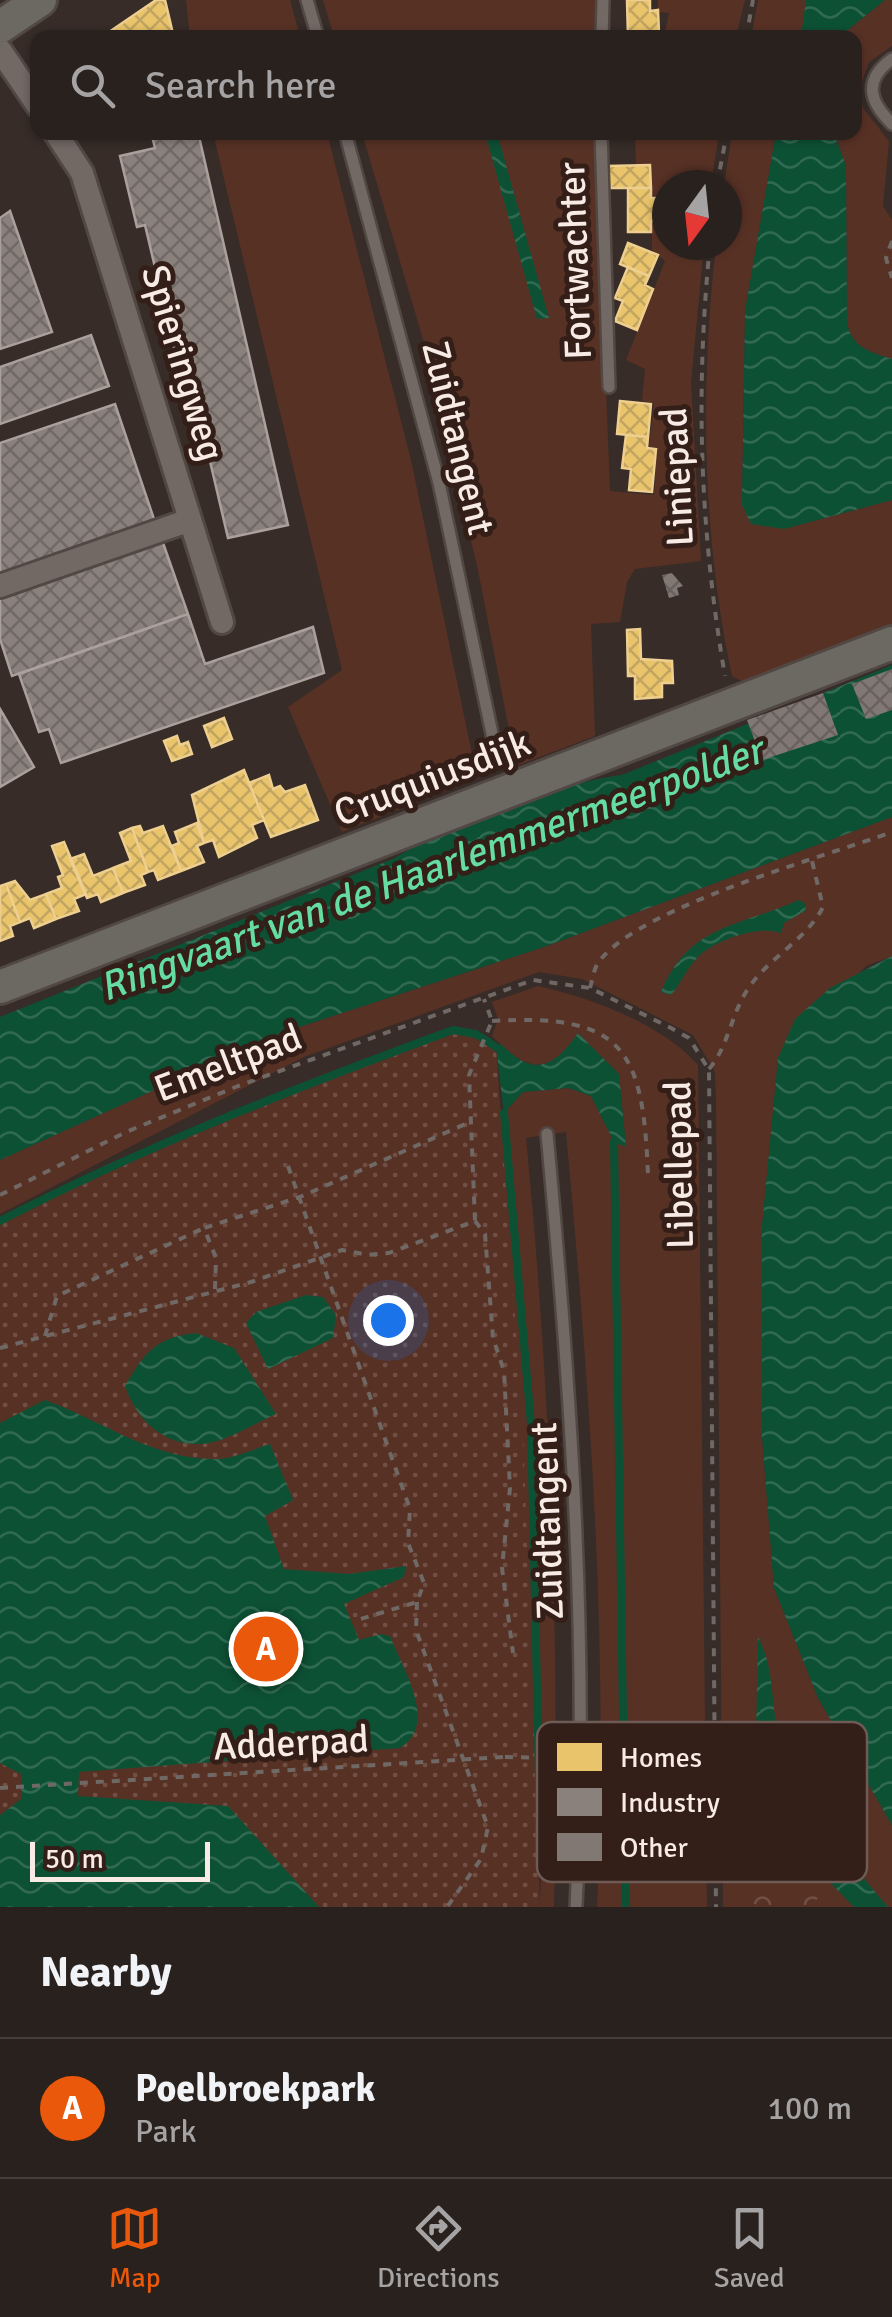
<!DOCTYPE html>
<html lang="en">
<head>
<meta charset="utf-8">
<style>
	body { margin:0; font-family:Signika,sans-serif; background:#312926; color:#f1f3f6 }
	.compass { position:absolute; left:652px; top:170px; width:90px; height:90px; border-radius:50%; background:#29211d; box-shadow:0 2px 8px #0004; rotate:195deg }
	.scale { position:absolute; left:30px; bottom:25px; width:180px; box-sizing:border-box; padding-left:10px; border:5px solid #f8eae5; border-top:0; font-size:28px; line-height:35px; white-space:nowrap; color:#f8eae5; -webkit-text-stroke:8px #331e18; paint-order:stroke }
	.you { position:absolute; left:388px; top:1320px; width:35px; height:35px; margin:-25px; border:8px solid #fff; border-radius:50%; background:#1a73e8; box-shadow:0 0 0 15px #1a73e833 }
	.badge { display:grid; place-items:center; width:65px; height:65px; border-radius:50%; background:#ea580c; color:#fff; font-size:32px; font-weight:700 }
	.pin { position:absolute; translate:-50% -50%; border:5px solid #fff; box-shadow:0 2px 10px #0006 }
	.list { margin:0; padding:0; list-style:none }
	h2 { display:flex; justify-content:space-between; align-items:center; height:130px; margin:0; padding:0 40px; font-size:42px }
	h2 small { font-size:32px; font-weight:400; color:#a5a3a4 }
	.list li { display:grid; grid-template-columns:65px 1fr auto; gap:30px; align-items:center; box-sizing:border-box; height:140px; padding:0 40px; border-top:2px solid #453e3b }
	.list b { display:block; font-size:38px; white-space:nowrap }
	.list p { margin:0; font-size:32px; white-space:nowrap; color:#a5a3a4 }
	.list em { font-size:32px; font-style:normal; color:#a5a3a4 }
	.icon { flex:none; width:55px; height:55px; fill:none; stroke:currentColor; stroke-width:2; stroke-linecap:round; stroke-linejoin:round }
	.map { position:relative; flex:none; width:892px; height:1907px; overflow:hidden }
	.search { position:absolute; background:#29211d; box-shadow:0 2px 8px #0004; left:30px; right:30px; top:30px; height:110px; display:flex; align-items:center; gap:25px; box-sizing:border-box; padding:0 35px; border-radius:20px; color:#a5a3a4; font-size:38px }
	.sheet { height:270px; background:#29211d }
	nav { display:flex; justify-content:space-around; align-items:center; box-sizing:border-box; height:140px; border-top:2px solid #453e3b; background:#29211d; font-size:28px; color:#a5a3a4 }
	nav a { display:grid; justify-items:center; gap:5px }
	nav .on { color:#ea580c }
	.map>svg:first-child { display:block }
	.grass { fill:#583125 }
	.forest { fill:url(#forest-crowns) }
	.park { fill:url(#park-dots) }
	.water { fill:url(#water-waves) }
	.homes { fill:url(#homes-cross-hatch); stroke:#eecf8f; stroke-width:2.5 }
	.industry { fill:url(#industry-cross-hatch); stroke:#aba09c; stroke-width:2.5 }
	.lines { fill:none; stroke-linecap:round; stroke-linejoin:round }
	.stream { stroke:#0d5135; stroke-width:8 }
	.building { fill:url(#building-cross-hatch) }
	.lane-casing { stroke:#524843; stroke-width:16 }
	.street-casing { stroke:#524843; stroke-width:28 }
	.secondary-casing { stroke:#524843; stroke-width:38 }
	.path { stroke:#706864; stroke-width:4; stroke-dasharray:8 8; stroke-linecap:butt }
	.lane { stroke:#726864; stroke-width:11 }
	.street { stroke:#726864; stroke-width:22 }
	.secondary { stroke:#6c6862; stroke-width:32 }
	.path-bridge { stroke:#706864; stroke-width:4; stroke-dasharray:8 8; stroke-linecap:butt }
	.labels { text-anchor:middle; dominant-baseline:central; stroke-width:10; stroke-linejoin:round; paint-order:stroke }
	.street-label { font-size:38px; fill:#f8eae5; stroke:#331e18 }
	.water-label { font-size:40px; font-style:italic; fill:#65dda2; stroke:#331e18 }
	.key { fill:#331e18; stroke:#6e5b56; stroke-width:2.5 }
	.key-label { font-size:28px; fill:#f8eae5 }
</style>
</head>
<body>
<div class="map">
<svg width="892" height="1907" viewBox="0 0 892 1907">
	<defs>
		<pattern id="forest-crowns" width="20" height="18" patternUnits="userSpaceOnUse" patternTransform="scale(2.5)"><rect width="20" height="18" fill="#583125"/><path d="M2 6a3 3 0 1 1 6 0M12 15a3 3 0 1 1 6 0" fill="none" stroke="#714f44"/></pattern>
		<pattern id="park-dots" width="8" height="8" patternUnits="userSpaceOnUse" patternTransform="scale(2.5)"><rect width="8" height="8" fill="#583125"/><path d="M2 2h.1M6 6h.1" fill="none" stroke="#714f44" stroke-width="1.8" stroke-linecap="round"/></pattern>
		<pattern id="water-waves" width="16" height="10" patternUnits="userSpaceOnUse" patternTransform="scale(2.5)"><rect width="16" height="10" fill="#0d5135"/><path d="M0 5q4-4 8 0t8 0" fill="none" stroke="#316a52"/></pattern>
		<pattern id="homes-cross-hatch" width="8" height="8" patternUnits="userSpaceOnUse" patternTransform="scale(2.5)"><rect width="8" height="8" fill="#e9c46a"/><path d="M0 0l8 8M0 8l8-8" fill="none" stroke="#c1a461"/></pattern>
		<pattern id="industry-cross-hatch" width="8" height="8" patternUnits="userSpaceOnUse" patternTransform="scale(2.5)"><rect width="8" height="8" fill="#8a817c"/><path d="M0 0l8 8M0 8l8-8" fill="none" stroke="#706966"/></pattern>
		<pattern id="building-cross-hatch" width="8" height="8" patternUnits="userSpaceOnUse" patternTransform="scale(2.5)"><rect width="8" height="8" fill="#817773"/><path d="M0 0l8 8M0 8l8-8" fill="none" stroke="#68615e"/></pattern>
	</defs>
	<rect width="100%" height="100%" fill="#372c27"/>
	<path class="grass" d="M186 0H290L300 37H190Z
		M323 0H597V37H334Z
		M658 0H745L736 37H664L669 13 658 12Z
		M758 0H806L807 21 801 37 751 38Z
		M885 0H892V46L869 62C850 112 865 105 889 142L883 206 892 220V359C870 352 853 348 847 324L846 166 834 133 854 132V38L839 37Z
		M648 132 719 133 711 185H667V245H704L691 383 701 561 635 569 627 582 620 622 591 624 595 736 516 766 478 570 425 346 362 133H596L610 491 654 495 657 447H649L654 403 642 401 645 369 626 360 665 261 652 250V222L661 221 660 198 652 195 651 165 636 164 635 133Z
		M213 133H327L411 460 477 778 342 832 288 707 342 670Z
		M732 133H776L745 311 742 505 784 529 892 500V625L743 682 732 676C702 535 700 388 716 245H727L724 185Z
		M892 817V956L866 966 778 1058 762 1227V1436L774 1588 818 1698 892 1825V1907H723L716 1103 715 1072 693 1035 582 979 539 972 304 1057 0 1214V1160L278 1034 547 946Z
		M538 986C589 997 664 1025 698 1065L707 1907H597C609 1648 590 1390 566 1132L526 1138C551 1394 560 1649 554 1907H540L541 1872 0 1357 471 1094 505 1112 523 1092 568 1088 591 1096 614 1142 626 1146 619 1074 578 1034C547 1078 527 1071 492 1036L498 1019 492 1002Z"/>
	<path class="forest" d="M787 1860 825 1887 812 1907 751 1904 740 1878 762 1864Z"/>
	<path class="park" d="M453 1030 496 1047 523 1432 540 1907H0V1221C147 1146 298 1087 453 1030Z"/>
	<path class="water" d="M806 0H885L839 37H801Z
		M485 133H497L549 318 537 319Z
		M776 133H834L846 166 847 324C853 348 870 352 892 359V500L784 529 751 524 742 505 745 311Z
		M892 665V817L547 946 278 1034 0 1160V1017L395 858C451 824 558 783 622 775Z
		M799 900 806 904 805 911 784 923 781 933C759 925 716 940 699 956 687 967 681 984 671 995L661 992C689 924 739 927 799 900Z
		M892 956V1825L818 1698 774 1588 762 1436V1226L778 1058 795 1019 830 988Z
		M578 1033 619 1074 626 1147 614 1142 591 1096 568 1088 523 1092 504 1113 496 1047 501 1044C533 1077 553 1069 578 1033Z
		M306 1295 323 1297 336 1315 333 1338 268 1369 246 1323 256 1312Z
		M196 1333 234 1348 276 1414C255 1423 224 1443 202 1444 163 1446 137 1420 125 1386 144 1353 156 1337 196 1333Z
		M45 1400C101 1420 153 1460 216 1459 233 1459 254 1449 270 1444L293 1500 265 1516 284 1569 349 1574 406 1566 404 1577 344 1604 359 1640 381 1634 390 1636C403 1670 439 1724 400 1748L79 1772 78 1796 228 1806 319 1907H0V1815L21 1799V1774L0 1763V1423Z
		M758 1637C778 1674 768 1714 784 1751 808 1808 848 1861 888 1907H854L781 1833 755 1784Z"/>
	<path class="homes" d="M156 0H165L174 38H110L109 32Z
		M627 0H650V11L658 10 659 33 628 38Z
		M650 165 651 188H608V166Z
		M628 188H651V198H659L660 221H651V232H628Z
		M628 243 658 255 649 276 620 264Z
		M628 267 649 276 645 285 653 289 637 330 615 321 623 301 615 298Z
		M620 401 651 404 648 437 617 434Z
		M626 435 648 437 647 448 656 449 652 492 629 490 631 469 622 468Z
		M640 629 641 659 672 661 673 683H662V697L635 699V676H628L627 630Z
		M224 718 232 739 212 747 204 726Z
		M177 736 180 745 188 742 192 754 172 761 164 741Z
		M244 770 264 820 252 825 257 838 219 857 213 840 204 843 192 795Z
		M269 775 273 789 280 786 285 792 305 785 318 820 271 837 249 783Z
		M197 823 204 843 197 846 204 862 181 871 172 846 179 843 175 832Z
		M140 826 143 833 163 826 181 871 158 880 154 870 148 872 132 828Z
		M132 828 148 872 141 875 145 885 123 893 113 868 131 861 120 833Z
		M64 842 86 894 74 899 79 911 56 919 46 894 62 888 58 877 63 875 52 846Z
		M84 854 93 876 113 868 123 893 101 902 98 894 87 898 70 859Z
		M15 881 30 900 46 894 56 919 34 928 30 918 20 922 6 884Z
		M6 884 20 922 10 926 13 936 0 941V886Z"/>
	<path class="industry" d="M151 132H198L288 525 228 538 187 363 178 365 145 225 137 227 120 156 155 148Z
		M10 211 52 332 0 349V218Z
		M91 335 109 386 0 424V367Z
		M115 404 155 522 0 575V443Z
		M162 540 188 614 12 676 0 639V595Z
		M188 614 205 664 313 627 324 673 61 763 49 729 39 732 19 674Z
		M0 709 34 767 0 787Z"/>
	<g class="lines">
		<path class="stream" d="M504 1113 531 1424 541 1866
			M614 1142 626 1907
			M0 1221C147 1145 298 1087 453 1030L476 1034 496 1047"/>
	</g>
	<path class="building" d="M672 573 683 586 677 588 679 595 669 598 662 575Z
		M892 669V710L866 719 852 684Z
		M823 693 838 735 762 760 747 720Z"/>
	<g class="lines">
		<defs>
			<path id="lane" d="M307 0 318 38
				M602 38 603 0
				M892 59C862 81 870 102 892 124
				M345 132 439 483 498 762
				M601 132 609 387
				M547 1134C571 1392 589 1648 576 1907"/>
			<path id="street" d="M0 50 38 106
				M55 132 82 173 222 622
				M0 586 190 520"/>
			<path id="secondary" d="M0 27 40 0
				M0 987 892 643"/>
		</defs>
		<use href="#lane" class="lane-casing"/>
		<use href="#street" class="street-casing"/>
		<use href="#secondary" class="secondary-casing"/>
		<path class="path" d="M746 38 753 0
			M717 185 727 132
			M892 241 886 258 892 278
			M710 245C695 391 700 532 725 676
			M590 988C593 978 594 966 601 959 646 905 821 858 892 832
			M492 1021C625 1013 643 1050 648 1175
			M709 1069C729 1046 731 1012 750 986 771 956 806 940 823 907L812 861
			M288 1166 410 1509 408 1543 424 1583 417 1602 354 1621
			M0 1195 126 1132 238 1086 533 980 590 988 671 1028 689 1038 709 1070 716 1907
			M475 1221 485 1234 493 1338 504 1371 510 1488 502 1568 513 1653
			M215 1289 216 1258 204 1228 300 1197 470 1122
			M45 1336 57 1296 204 1228
			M0 1348 251 1282 342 1250 368 1255 389 1253 475 1221 469 1075 492 1021 484 999
			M417 1602 416 1630 488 1827 481 1859 447 1907
			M699 1761 717 1760
			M0 1788 505 1757"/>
		<use href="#lane" class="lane"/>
		<use href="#street" class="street"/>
		<use href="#secondary" class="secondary"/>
		<path class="path-bridge" d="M505 1757 699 1761"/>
	</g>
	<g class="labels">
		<g class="street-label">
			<text transform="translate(575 261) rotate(-92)">Fortwachter</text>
			<text transform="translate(183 363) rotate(73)">Spieringweg</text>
			<text transform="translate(458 438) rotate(76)">Zuidtangent</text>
			<text transform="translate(677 477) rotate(-93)">Liniepad</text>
			<text transform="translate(432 778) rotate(-21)">Cruquiusdijk</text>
			<text transform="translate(228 1063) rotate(-21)">Emeltpad</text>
			<text transform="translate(679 1165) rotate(-91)">Libellepad</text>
			<text transform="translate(547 1521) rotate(-92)">Zuidtangent</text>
			<text transform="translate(291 1743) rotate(-3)">Adderpad</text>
		</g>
		<g class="water-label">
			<text transform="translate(431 869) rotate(-20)">Ringvaart van de Haarlemmermeerpolder</text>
		</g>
	</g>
	<rect x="537" y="1722" width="330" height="160" rx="15" class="key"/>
	<rect x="557" y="1743" width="45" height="28" fill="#e9c46a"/>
	<rect x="557" y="1788" width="45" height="28" fill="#8a817c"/>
	<rect x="557" y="1833" width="45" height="28" fill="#817773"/>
	<g class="key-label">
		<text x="620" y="1767">Homes</text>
		<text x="620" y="1812">Industry</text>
		<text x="620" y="1857">Other</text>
	</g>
</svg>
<svg class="compass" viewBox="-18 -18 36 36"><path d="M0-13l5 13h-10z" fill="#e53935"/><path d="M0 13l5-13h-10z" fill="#a5a3a4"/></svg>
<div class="scale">50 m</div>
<div class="you"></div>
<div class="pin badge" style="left:266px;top:1649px">A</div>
<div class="search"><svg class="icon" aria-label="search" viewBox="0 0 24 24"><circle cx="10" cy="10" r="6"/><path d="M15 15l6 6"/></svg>Search here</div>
</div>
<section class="sheet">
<h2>Nearby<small></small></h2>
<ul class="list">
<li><span class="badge">A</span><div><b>Poelbroekpark</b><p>Park</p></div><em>100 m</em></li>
</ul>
</section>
<nav>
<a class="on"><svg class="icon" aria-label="map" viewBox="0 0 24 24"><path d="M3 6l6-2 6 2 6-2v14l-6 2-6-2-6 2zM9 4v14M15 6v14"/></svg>Map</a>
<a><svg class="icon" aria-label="directions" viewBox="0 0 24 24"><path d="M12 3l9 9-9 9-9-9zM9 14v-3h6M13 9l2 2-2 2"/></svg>Directions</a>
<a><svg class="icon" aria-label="saved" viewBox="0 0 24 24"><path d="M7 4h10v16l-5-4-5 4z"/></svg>Saved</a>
</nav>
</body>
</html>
